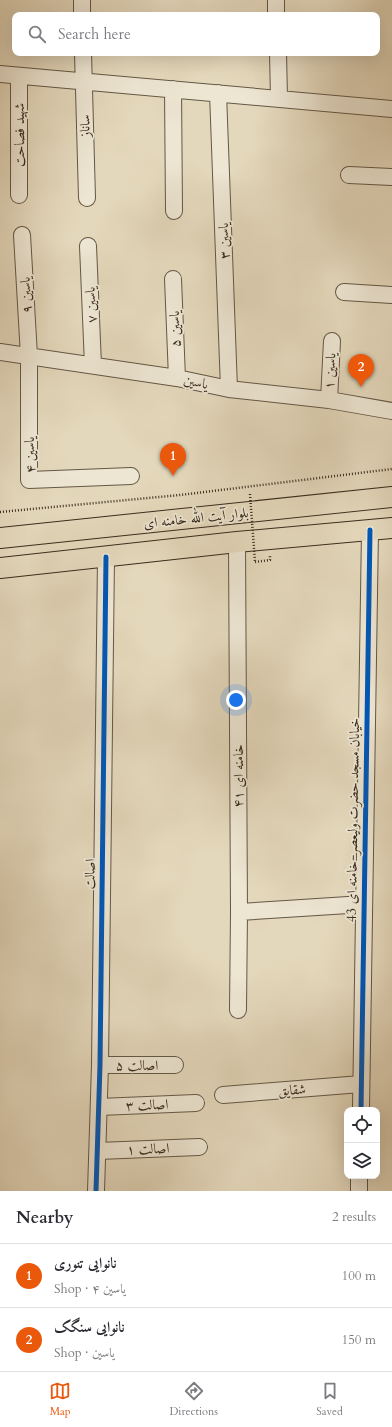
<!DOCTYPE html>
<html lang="en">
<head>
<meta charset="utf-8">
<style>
	body { margin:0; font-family:Cardo,Amiri,serif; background:#f7f7f7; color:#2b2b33 }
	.controls { position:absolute; right:12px; bottom:12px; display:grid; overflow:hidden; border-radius:8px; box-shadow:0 4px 16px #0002 }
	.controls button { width:36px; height:36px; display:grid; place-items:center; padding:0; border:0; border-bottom:1px solid #e1e1e2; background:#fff; color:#2b2b33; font:20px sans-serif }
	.you { position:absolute; left:236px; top:700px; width:14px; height:14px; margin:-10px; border:3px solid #fff; border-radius:50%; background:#1a73e8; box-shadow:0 0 0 6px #1a73e833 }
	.badge { display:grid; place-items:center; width:26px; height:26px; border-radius:50%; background:#ea580c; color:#fff; font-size:13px; font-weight:700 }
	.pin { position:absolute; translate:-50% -33px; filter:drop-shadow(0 1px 2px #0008) }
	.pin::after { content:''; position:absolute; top:21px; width:14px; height:12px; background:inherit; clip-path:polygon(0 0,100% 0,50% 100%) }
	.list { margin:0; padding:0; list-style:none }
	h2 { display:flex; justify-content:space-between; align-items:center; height:52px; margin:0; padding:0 16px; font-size:17px }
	h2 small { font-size:13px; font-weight:400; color:#7c7c81 }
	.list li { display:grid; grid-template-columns:26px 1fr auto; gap:12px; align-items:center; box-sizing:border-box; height:64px; padding:0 16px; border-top:1px solid #e1e1e2 }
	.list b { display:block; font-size:15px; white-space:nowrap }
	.list p { margin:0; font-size:13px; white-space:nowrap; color:#7c7c81 }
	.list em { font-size:13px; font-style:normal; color:#7c7c81 }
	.icon { flex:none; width:22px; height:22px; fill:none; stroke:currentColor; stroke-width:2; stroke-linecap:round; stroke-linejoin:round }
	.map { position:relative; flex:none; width:392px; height:1191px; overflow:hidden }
	.search { position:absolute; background:#fff; box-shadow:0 4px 16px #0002; left:12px; right:12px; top:12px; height:44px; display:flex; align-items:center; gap:10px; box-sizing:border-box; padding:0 14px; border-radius:8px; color:#7c7c81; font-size:15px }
	.sheet { height:180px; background:#fff }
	nav { display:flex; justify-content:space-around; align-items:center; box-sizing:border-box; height:56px; border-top:1px solid #e1e1e2; background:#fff; font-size:11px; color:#7c7c81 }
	nav a { display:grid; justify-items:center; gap:2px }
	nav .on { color:#ea580c }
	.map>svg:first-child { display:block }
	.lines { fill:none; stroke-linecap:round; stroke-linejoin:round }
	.minor-casing { stroke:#645745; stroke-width:18 }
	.major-casing { stroke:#3a2c1d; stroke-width:22 }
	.path { stroke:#3a2c1d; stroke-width:2.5; stroke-dasharray:1 2; stroke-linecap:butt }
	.minor { stroke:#ede6d3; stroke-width:16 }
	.major { stroke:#e4d8bc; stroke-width:20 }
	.path-bridge { stroke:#3a2c1d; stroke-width:2.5; stroke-dasharray:1 2; stroke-linecap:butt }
	.cycleway-casing { stroke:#ede6d3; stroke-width:8 }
	.cycleway { stroke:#0057b8; stroke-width:5 }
	.labels { text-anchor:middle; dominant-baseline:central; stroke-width:3.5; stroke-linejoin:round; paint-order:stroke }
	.street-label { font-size:14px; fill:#3a2c1d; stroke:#ede6d3 }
</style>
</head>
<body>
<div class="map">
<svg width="392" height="1191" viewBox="0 0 392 1191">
	<rect width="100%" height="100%" fill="#e4d8bc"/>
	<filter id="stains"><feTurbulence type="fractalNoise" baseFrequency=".005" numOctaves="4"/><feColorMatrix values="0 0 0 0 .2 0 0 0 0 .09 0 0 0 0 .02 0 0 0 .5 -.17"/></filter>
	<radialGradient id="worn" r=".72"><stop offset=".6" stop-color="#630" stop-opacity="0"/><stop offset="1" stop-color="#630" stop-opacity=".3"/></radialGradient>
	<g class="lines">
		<defs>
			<path id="minor" d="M82 0V15
				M276 0V15
				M83 53 87 198
				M278 53 279 98
				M0 74 392 109
				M173 89 174 211
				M218 93 229 389
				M349 175 392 177
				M19 195V76
				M22 235 29 356V480L131 476
				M88 246 93 365
				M173 279 177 378
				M344 292 392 295
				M0 352 177 378 229 389 329 400 392 411
				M329 400 332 341
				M237 542 239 912 238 1010
				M239 912 364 904
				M100 1065H175
				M223 1095 361 1084
				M99 1107 196 1103
				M361 1110 370 530
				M98 1151 199 1147
				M96 1191 100 1065 106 557
				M359 1191V1176"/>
			<path id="major" d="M0 538 392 497
				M0 568 237 542 392 528"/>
		</defs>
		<use href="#minor" class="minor-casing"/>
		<use href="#major" class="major-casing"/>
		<path class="path" d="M0 512 180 495 392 469
			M255 562 270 560V556"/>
		<use href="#minor" class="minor"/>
		<use href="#major" class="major"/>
		<path class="path-bridge" d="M250 494 255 562"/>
		<defs>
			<path id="cycleway" d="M361 1110 370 530
				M96 1191 100 1065 106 557"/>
		</defs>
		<use href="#cycleway" class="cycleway-casing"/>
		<use href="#cycleway" class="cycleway"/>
	</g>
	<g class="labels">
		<g class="street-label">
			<text transform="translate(85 126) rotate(-91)">ساناز</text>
			<text transform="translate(19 135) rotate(-90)">شهید فصاحت</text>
			<text transform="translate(224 241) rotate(-92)">یاسین ۳</text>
			<text transform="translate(26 295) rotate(-93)">یاسین ۹</text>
			<text transform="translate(91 305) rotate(-93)">یاسین ۷</text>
			<text transform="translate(175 329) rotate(-92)">یاسین ۵</text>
			<text transform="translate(330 371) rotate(-87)">یاسین ۱</text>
			<text transform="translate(196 382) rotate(12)">یاسین</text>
			<text transform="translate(30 455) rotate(-92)">یاسین ۴</text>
			<text transform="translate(196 518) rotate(-6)">بلوار آیت الله خامنه ای</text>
			<text transform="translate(238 776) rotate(-90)">خامنه ای ۴۱</text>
			<text transform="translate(353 820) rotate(-89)">خیابان مسجد حضرت ولیعصر-خامنه ای 43</text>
			<text transform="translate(90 874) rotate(-89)">اصالت</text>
			<text x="137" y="1065">اصالت ۵</text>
			<text transform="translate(292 1090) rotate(-4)">شقایق</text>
			<text transform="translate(147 1105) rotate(-2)">اصالت ۳</text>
			<text transform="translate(148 1149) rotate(-2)">اصالت ۱</text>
		</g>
	</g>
	<rect width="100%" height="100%" filter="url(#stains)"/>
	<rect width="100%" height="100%" fill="url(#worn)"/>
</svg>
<div class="controls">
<button><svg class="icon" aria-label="locate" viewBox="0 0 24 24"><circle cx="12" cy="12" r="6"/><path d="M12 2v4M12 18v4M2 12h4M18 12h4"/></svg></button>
<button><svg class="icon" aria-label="layers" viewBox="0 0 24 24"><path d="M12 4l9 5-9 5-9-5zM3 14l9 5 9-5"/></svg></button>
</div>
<div class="you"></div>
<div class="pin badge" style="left:173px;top:476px">1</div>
<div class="pin badge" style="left:361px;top:387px">2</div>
<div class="search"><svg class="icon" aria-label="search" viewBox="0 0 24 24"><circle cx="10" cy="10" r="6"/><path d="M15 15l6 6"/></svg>Search here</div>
</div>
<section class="sheet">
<h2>Nearby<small>2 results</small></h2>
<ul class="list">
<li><span class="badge">1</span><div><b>نانوایی تنوری</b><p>Shop · یاسین ۴</p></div><em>100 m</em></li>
<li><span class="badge">2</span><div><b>نانوایی سنگک</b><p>Shop · یاسین</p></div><em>150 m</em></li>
</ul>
</section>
<nav>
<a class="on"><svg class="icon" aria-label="map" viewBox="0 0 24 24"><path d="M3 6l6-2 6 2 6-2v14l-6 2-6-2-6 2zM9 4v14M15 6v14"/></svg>Map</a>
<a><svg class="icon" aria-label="directions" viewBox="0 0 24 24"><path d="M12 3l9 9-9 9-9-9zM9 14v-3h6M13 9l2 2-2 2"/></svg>Directions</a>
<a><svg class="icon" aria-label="saved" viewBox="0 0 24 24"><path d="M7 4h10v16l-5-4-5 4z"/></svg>Saved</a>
</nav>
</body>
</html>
